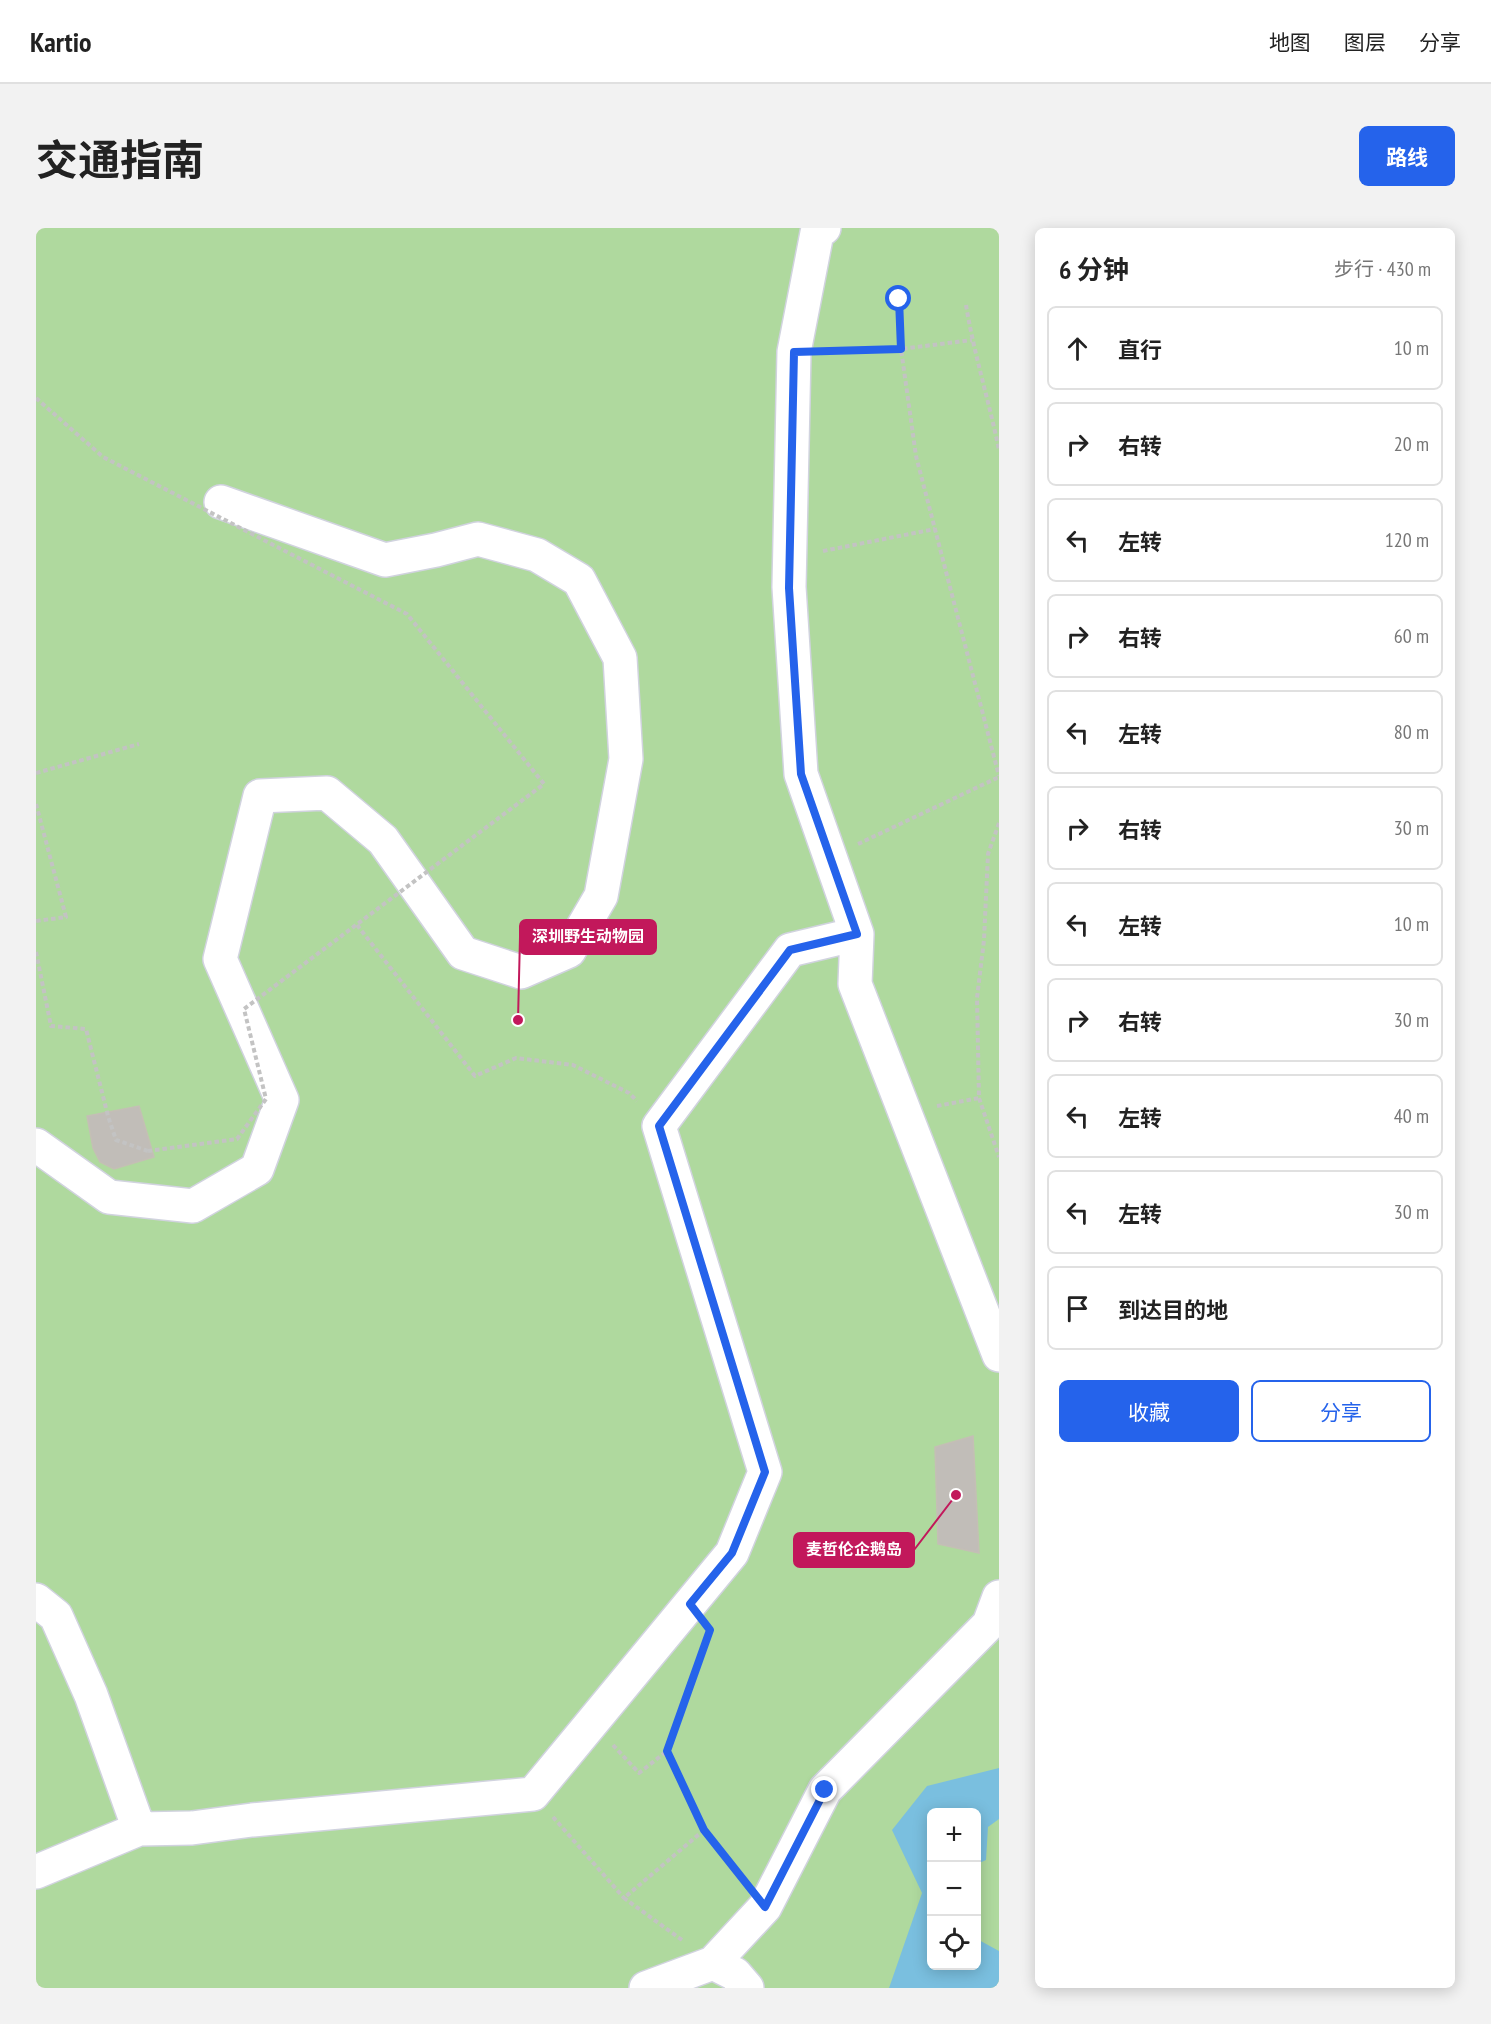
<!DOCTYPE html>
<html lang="zh">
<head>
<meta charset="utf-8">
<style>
	body { margin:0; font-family:"PT Sans Narrow","Noto Sans SC",sans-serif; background:#f2f2f2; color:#222 }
	.controls { position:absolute; right:18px; bottom:18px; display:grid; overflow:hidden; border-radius:9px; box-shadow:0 3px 15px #0003 }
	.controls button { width:54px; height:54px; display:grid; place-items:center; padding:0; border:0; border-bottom:2px solid #e0e0e0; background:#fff; color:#222; font:30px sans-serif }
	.stop { position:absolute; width:18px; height:18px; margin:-14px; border:4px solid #2563eb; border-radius:50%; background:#fff }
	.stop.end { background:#2563eb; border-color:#fff; box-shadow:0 2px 6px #0008 }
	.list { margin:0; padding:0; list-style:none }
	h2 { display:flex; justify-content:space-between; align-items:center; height:78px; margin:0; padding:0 24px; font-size:26px }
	h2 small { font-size:20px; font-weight:400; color:#767676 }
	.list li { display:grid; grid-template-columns:39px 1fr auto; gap:18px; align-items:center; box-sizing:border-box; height:84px; margin:0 12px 12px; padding:0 12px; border:2px solid #e0e0e0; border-radius:9px }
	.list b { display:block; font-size:22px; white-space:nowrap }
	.list em { font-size:20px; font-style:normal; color:#767676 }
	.actions { display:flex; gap:12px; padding:18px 24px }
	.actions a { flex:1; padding:14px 0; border:2px solid #2563eb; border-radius:9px; text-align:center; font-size:21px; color:#2563eb }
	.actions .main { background:#2563eb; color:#fff }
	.icon { flex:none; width:33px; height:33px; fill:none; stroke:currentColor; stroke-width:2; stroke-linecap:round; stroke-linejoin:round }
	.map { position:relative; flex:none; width:963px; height:1760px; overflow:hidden; border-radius:9px }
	header { display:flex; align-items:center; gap:36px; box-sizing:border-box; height:84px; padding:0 30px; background:#fff; border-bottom:2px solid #e0e0e0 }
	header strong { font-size:28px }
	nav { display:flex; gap:33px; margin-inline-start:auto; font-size:21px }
	.intro { display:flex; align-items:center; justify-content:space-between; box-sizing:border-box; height:144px; padding:0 36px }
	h1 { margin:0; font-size:42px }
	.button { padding:15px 27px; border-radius:9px; background:#2563eb; color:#fff; font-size:21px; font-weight:700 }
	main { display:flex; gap:36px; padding:0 36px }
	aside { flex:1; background:#fff; border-radius:9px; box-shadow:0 3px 15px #0003 }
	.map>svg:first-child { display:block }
	.green { fill:#afd99e; fill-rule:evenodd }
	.water { fill:#7abfdf }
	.building { fill:#c1bdb8; stroke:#c4bfb5; stroke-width:1.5 }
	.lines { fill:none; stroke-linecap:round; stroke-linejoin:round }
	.minor-casing { stroke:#d1d3df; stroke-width:36 }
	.path { stroke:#c3c3c3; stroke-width:4; stroke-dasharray:4.5 3; stroke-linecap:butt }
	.minor { stroke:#fff; stroke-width:33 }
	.path-bridge { stroke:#c3c3c3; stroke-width:4; stroke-dasharray:4.5 3; stroke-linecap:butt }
	.route { stroke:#2563eb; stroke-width:8 }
	.leader { fill:none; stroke:#c2185b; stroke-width:2 }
	.callout-dot { fill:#c2185b; stroke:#fff; stroke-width:2 }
	.callout { fill:#c2185b; stroke:#c2185b; stroke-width:2 }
	.callout-label { font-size:16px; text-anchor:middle; font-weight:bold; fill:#fff }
</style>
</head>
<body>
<header>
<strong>Kartio</strong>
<nav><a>地图</a><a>图层</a><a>分享</a></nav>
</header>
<div class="intro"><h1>交通指南</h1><a class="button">路线</a></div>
<main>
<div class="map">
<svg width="963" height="1760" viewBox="0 0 963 1760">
	<rect width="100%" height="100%" fill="#e9e3db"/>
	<path class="green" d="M0 0H963V1760H0ZM896 1584H940V1738H896Z"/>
	<path class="water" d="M963 1540V1591L952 1599 950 1632 941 1636 940 1584H896V1738H940L941 1711 963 1723V1760H853L886 1665 856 1602 891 1558Z"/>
	<path class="building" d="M103 878 118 929 78 941 64 934 57 920 51 888Z
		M937 1208 943 1325 902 1316 899 1219Z"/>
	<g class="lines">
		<defs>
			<path id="minor" d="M788 0 781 5 758 124 753 359 765 546 821 706 819 756 963 1127
				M0 917 73 969 157 978 221 941 246 872 184 731 224 568 291 565 347 612 427 725 485 744 533 723 565 668 590 531 584 430 543 352 501 327 442 311 400 322 349 332 185 274
				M0 1372 20 1388 55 1467 103 1601 0 1644
				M103 1601 156 1600 216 1592 497 1566 696 1325 729 1244 623 898 754 722 821 706
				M610 1760 677 1735
				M711 1760 699 1746 677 1735 729 1679 789 1562 953 1396 963 1369"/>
		</defs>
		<use href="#minor" class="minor-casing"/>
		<path class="path" d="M863 71 865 121 880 228 963 548
			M930 77C938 126 953 173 963 222
			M792 123 865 121 936 112
			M787 323 899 301
			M0 545 103 516
			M0 576 30 689 0 693
			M963 595 952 626 948 712 941 770 943 870 963 929
			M822 616 963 549
			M321 697 439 848 480 830 537 837 593 865 601 873
			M0 724 15 798 50 801 72 888 80 912 112 923
			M901 878 943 870
			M671 1409 631 1523 668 1602 707 1652
			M577 1517 603 1545 631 1523
			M517 1589 588 1670
			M646 1712 588 1670 668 1602"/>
		<use href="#minor" class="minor"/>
		<path class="path-bridge" d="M0 170 67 229 371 386 508 556 208 781 230 871 201 911 112 923"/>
	</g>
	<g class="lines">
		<path class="route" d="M789 1562 729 1679 668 1602 631 1523 674 1402 654 1376 696 1325 729 1244 623 898 754 722 821 706 765 546 753 360 758 124 865 121 863 71"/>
	</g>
	<path class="leader" d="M482 792L484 709M920 1267L878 1322"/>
	<g class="callout-dot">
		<circle cx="482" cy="792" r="6"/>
		<circle cx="920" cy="1267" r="6"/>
	</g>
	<g class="callout">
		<rect x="484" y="692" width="136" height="34" rx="6"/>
		<rect x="758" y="1305" width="120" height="34" rx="6"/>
	</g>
	<g class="callout-label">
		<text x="552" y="714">深圳野生动物园</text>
		<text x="818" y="1327">麦哲伦企鹅岛</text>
	</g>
</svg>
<div class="controls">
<button>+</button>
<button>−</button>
<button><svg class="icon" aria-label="locate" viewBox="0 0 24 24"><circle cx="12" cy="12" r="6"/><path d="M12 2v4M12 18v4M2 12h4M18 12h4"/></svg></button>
</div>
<div class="stop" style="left:863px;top:71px"></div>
<div class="stop end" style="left:789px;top:1562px"></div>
</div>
<aside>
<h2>6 分钟<small>步行 · 430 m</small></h2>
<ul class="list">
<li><svg class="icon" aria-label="ahead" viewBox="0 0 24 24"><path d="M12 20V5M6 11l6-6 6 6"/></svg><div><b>直行</b></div><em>10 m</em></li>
<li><svg class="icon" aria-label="right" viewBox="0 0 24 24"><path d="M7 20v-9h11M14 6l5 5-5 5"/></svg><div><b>右转</b></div><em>20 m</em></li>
<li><svg class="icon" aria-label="left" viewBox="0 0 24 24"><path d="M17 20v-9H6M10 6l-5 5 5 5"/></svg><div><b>左转</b></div><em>120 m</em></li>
<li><svg class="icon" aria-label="right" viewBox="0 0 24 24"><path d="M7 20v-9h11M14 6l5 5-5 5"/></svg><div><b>右转</b></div><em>60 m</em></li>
<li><svg class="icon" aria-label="left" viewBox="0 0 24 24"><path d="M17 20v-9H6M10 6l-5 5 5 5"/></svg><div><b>左转</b></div><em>80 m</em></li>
<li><svg class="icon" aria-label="right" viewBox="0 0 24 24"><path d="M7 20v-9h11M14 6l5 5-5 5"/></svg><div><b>右转</b></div><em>30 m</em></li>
<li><svg class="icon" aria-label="left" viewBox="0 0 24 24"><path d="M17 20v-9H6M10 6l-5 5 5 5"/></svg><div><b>左转</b></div><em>10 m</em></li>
<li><svg class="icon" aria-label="right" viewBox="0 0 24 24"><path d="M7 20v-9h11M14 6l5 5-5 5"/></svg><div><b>右转</b></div><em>30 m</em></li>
<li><svg class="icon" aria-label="left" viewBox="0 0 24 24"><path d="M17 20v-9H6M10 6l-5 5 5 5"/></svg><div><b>左转</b></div><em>40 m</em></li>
<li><svg class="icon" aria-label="left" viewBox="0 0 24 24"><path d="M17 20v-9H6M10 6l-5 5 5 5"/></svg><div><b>左转</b></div><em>30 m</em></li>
<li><svg class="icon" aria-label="arrive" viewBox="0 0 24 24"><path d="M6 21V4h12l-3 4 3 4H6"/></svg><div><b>到达目的地</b></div></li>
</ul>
<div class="actions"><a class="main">收藏</a><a>分享</a></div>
</aside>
</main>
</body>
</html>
